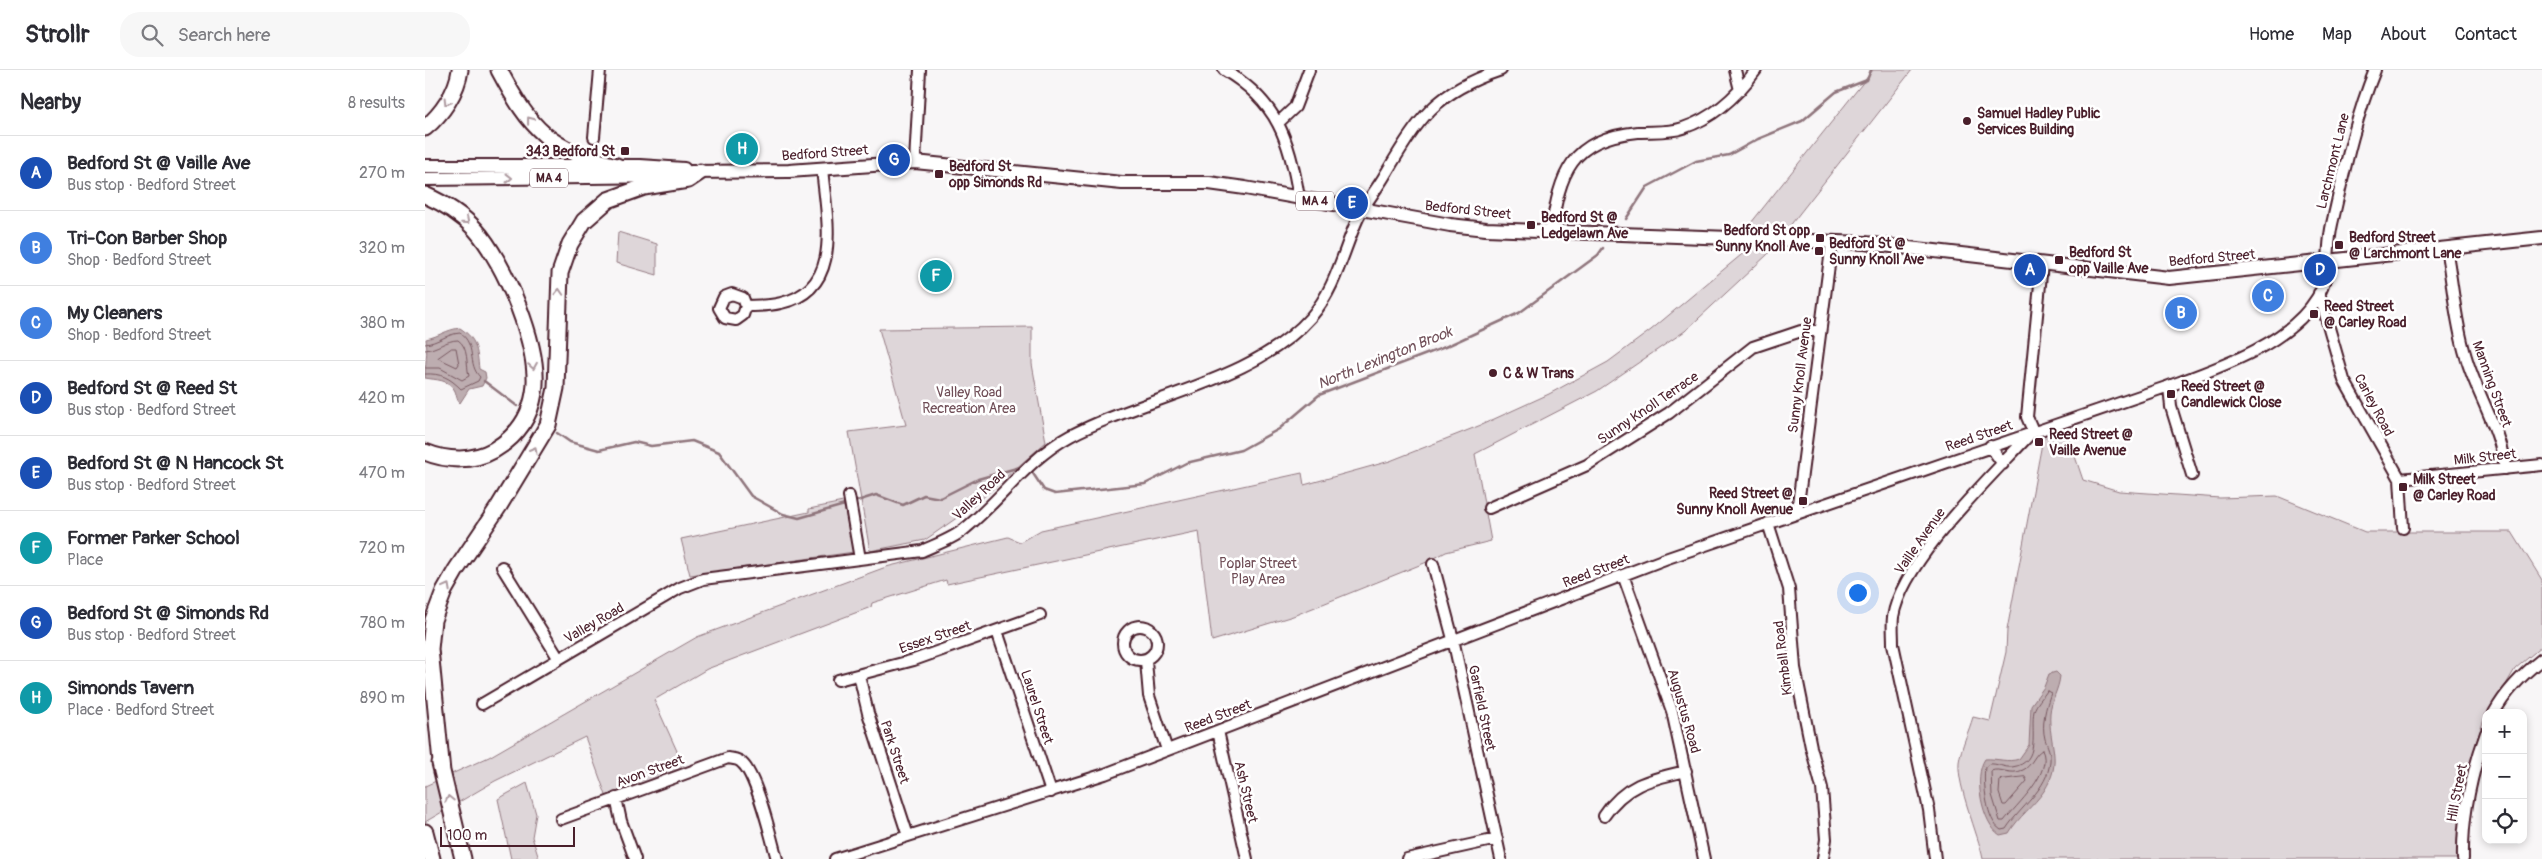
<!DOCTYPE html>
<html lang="en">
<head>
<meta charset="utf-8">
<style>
	body { margin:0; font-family:Pangolin,sans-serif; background:#f7f7f7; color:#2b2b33 }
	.controls { position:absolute; right:15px; bottom:15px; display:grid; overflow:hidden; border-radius:10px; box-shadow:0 2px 8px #0003 }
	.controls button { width:45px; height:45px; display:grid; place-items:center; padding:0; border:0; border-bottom:1px solid #e1e1e2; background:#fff; color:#2b2b33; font:25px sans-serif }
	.scale { position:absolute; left:15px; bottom:12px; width:135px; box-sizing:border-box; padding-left:5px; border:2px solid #4a1f2b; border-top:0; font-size:14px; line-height:18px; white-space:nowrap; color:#4a1f2b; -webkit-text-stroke:4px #fff; paint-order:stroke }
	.you { position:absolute; left:1432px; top:522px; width:18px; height:18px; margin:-12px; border:4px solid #fff; border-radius:50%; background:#1a73e8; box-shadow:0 0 0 8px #1a73e833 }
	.badge { display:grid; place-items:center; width:32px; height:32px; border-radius:50%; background:#4a1f2b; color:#fff; font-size:16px; font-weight:700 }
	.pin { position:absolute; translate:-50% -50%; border:2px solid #fff; box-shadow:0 1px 5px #0006 }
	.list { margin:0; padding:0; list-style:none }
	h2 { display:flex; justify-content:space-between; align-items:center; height:65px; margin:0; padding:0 20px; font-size:21px }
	h2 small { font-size:16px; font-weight:400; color:#7c7c81 }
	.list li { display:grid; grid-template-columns:32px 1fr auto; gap:15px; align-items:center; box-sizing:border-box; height:75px; padding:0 20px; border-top:1px solid #e1e1e2 }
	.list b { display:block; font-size:19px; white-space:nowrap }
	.list p { margin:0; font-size:16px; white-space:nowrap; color:#7c7c81 }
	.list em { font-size:16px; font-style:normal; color:#7c7c81 }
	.icon { flex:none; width:28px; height:28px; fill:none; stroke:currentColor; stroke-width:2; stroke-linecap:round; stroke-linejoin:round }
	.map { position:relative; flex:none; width:2117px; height:789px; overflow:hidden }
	header { display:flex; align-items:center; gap:30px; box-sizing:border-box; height:70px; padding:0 25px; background:#fff; border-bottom:1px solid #e1e1e2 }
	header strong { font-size:24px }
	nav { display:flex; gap:28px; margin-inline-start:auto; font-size:18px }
	.search { width:350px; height:45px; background:#f7f7f7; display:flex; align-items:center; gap:12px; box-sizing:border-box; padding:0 18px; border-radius:20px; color:#7c7c81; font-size:19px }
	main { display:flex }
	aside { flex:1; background:#fff }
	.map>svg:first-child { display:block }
	.green { fill:#ded6d9; stroke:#947a82 }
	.water { fill:#bdadb0; stroke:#8f747b }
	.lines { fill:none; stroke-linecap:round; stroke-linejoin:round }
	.shore { stroke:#785860; stroke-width:1 }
	.stream { stroke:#8f747b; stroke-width:2.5 }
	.minor-casing { stroke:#4a1f2b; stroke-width:14 }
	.major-casing { stroke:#4a1f2b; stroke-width:16 }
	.highway-casing { stroke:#4a1f2b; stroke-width:19 }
	.minor { stroke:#fff; stroke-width:10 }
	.major { stroke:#fff; stroke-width:12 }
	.highway { stroke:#fff; stroke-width:15 }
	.oneway { stroke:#ae9aa0 }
	.poi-dot { fill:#4a1f2b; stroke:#fff; stroke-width:2 }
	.labels { text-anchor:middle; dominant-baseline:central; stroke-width:5; stroke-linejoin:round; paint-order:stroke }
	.shield { fill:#fff; stroke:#80626b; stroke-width:1 }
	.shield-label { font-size:12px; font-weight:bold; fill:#4a1f2b }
	.poi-label { font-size:14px; font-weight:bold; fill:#4a1f2b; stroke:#fff; text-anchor:start }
	.street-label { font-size:14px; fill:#4a1f2b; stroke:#fff }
	.park-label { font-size:14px; fill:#6f4d56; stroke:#fff }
	.water-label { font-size:15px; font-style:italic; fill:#72515a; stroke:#fff }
</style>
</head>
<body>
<header>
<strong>Strollr</strong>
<div class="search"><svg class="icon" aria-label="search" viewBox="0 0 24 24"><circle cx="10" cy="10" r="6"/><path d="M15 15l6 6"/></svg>Search here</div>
<nav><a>Home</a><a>Map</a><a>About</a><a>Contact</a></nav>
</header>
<main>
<aside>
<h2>Nearby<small>8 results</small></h2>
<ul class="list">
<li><span class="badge" style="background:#1a4fb4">A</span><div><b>Bedford St @ Vaille Ave</b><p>Bus stop · Bedford Street</p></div><em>270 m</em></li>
<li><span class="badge" style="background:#3f7fe0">B</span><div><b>Tri-Con Barber Shop</b><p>Shop · Bedford Street</p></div><em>320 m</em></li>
<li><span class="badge" style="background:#3f7fe0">C</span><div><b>My Cleaners</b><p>Shop · Bedford Street</p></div><em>380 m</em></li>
<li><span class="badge" style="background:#1a4fb4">D</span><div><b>Bedford St @ Reed St</b><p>Bus stop · Bedford Street</p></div><em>420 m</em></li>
<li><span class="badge" style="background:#1a4fb4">E</span><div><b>Bedford St @ N Hancock St</b><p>Bus stop · Bedford Street</p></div><em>470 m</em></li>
<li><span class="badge" style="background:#0f9aa8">F</span><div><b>Former Parker School</b><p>Place</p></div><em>720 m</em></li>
<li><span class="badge" style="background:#1a4fb4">G</span><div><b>Bedford St @ Simonds Rd</b><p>Bus stop · Bedford Street</p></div><em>780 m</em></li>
<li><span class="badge" style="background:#0f9aa8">H</span><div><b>Simonds Tavern</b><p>Place · Bedford Street</p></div><em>890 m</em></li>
</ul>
</aside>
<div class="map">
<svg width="2117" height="789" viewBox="0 0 2117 789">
	<rect width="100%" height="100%" fill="#f8f6f7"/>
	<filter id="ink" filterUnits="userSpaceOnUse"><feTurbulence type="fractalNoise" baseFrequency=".02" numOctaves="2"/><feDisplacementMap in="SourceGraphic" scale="10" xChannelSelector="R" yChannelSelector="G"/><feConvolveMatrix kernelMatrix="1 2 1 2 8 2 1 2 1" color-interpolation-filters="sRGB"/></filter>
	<g filter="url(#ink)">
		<path class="green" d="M1448 0H1487L1342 185 1260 261 1172 321 1050 384 1066 471 1021 482 1002 492 868 546 787 571 774 461 522 514 521 510 447 533 446 537 282 599 229 630 261 701 182 728 160 667 70 711 0 752V716L64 687 272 567 461 497 583 467 595 472 616 460 877 403 879 415 965 391 1056 355 1124 324 1183 292 1226 260 1322 180V158Z
			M193 162 232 174V205L191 193Z
			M607 257V294L621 372 546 438 500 470 445 481 424 362 481 355 454 259Z
			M1641 360 1658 410 1694 421 1795 428 1852 426 1940 462H2087L2117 510V576L2090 599 2064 643H2061L2042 702 2033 761V789H1558C1553 763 1532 717 1534 692 1536 677 1544 661 1548 647L1565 651 1581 582 1582 560 1618 368Z
			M418 432 429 482 265 505 256 469 384 442V439Z
			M102 713 111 744 107 767 114 789H86L73 729Z"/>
		<path class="water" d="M35 258C52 269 52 280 54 299L60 302 61 308 57 316 44 319 35 333C31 329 32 326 30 321 25 309 10 310 0 308 0 295 3 282 1 269 15 266 20 260 35 258Z
			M1631 602 1635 606C1634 619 1626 630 1625 643 1623 675 1639 690 1619 721 1609 736 1593 747 1584 763L1575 765C1557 754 1548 706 1560 689 1572 688 1583 693 1594 689L1604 675 1606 635 1619 617 1624 604Z"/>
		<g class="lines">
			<path class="shore" d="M0 274C13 273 21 264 35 263 52 275 42 294 55 307L53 311 36 319C25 308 16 303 0 304
				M27 278H31L34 294 32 297 13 288Z
				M0 280C13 279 21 270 33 270 44 277 41 295 44 306L37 310 15 298H0
				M1622 621 1626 623C1621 636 1616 654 1620 669 1622 676 1626 682 1625 691 1623 719 1595 737 1581 759L1576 760C1561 751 1558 713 1560 697L1564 694C1572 693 1579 698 1587 697 1617 693 1605 660 1609 641 1611 634 1618 627 1622 621Z
				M1617 680C1629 702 1591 735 1579 751H1575L1567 725 1566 701C1576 697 1585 706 1598 700 1607 696 1609 684 1617 680Z
				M1600 707 1602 711 1581 735H1578L1574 723 1575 710Z"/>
			<path class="stream" d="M1201 149 1222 117 1271 91 1304 85 1333 69 1377 51 1411 22 1442 10 1446 0
				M59 311 92 336
				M132 363 145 372 174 380 209 372 226 376 267 371 294 382 326 426 358 444 374 448 423 434
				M607 402 619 420 630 424 720 414 761 393 816 380 854 359 894 325 1020 277 1094 243 1173 185 1178 178
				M429 432 451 425 478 435 499 425 515 428 553 409 595 397"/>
			<defs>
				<path id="minor" d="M799 0C852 31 865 70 874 128
					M1310 0 1315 20
					M853 53 870 37 884 0
					M169 67 175 0
					M490 92 495 0
					M1126 162C1135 103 1145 69 1213 62 1227 61 1244 63 1258 58 1288 48 1313 25 1331 0
					M2021 178C2028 215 2030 252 2041 287 2052 325 2076 360 2080 399
					M1894 223 1919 310 1975 409 1978 458
					M321 236 318 228 307 224 299 227 294 238 300 248 311 250 318 245 321 236C332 236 344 236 356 233 420 219 401 146 397 98
					M1744 316 1746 337 1767 405
					M1565 376 1578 394
					M1975 409 2117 395
					M424 426 435 489
					M1064 438 1162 395 1244 343 1328 277 1376 261H1394
					M1372 442 1407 172
					M1343 453 1364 519 1370 598 1386 677 1397 718 1401 769 1398 789
					M1008 494 1028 569 1076 789
					M77 497 134 589
					M1198 505 1247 641 1279 789
					M698 573a17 17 0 1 1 34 0a17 17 0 1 1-34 0Z
					M572 561 626 722
					M721 591 724 626 742 680
					M434 605 443 643 483 766
					M413 610 489 590 615 545
					M57 634 255 518 278 509 497 481C512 474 530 468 542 457 577 428 604 388 645 366 719 327 830 311 886 247 911 218 918 181 933 148 940 133 952 119 960 105 994 48 1010 22 1076 0
					M2069 643C2081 621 2098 604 2117 589
					M793 661 822 789
					M191 728 196 751 210 789
					M1179 746C1200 714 1226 709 1261 701
					M136 749 303 688C308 689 314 689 317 693 332 706 346 768 352 789
					M410 789 680 704 1240 489 1744 316C1793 298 1863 275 1892 228 1907 204 1901 179 1907 154 1919 102 1930 49 1950 0
					M982 789 1072 769
					M1510 789 1504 740 1468 574C1468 565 1467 555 1468 547 1477 490 1569 404 1608 361L1602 347 1617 194
					M2038 789C2037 747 2047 702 2061 663"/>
				<path id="major" d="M0 96H215L259 99
					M0 109 248 106 266 102 364 101 490 92 697 113H784L820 118 1025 155 1061 159 1440 173 1744 208 2117 168"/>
				<path id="highway" d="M74 0C106 60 124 80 192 96
					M0 58C17 44 32 22 35 0
					M0 125C18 133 36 144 50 159 79 191 117 279 109 323 105 348 91 367 69 380 48 392 22 391 0 382
					M15 693 38 789
					M17 702 5 579 8 550 19 521 31 500 74 436 123 355 131 318 135 203 145 174 159 151 183 130 219 117 263 110 275 102
					M0 762 7 789"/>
			</defs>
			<use href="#minor" class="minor-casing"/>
			<use href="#major" class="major-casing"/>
			<use href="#highway" class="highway-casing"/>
			<use href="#minor" class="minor"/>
			<use href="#major" class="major"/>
			<use href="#highway" class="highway"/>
		</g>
		<defs><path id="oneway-chevron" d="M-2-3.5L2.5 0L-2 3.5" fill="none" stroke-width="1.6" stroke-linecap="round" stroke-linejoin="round" transform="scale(1.25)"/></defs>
		<g class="oneway">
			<use href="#oneway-chevron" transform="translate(22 32) rotate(122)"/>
			<use href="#oneway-chevron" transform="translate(105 50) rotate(-128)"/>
			<use href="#oneway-chevron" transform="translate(84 108)"/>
			<use href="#oneway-chevron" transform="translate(41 151) rotate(41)"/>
			<use href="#oneway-chevron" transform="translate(134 222) rotate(-87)"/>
			<use href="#oneway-chevron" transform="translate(108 296) rotate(81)"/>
			<use href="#oneway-chevron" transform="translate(109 380) rotate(-60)"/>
			<use href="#oneway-chevron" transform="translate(22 517) rotate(-62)"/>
			<use href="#oneway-chevron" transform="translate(24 729) rotate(-103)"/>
		</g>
	</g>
	<g class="poi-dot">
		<circle cx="1542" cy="51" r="5"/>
		<rect x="195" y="76" width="10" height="10" rx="2.5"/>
		<rect x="509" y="99" width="10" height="10" rx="2.5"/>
		<rect x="1101" y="150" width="10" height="10" rx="2.5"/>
		<rect x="1390" y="163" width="10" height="10" rx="2.5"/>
		<rect x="1909" y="170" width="10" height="10" rx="2.5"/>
		<rect x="1389" y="176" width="10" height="10" rx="2.5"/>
		<rect x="1629" y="185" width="10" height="10" rx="2.5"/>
		<rect x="1884" y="239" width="10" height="10" rx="2.5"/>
		<circle cx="1068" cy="303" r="5"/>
		<rect x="1741" y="319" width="10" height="10" rx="2.5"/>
		<rect x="1609" y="367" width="10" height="10" rx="2.5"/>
		<rect x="1973" y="412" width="10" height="10" rx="2.5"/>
		<rect x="1373" y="426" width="10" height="10" rx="2.5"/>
	</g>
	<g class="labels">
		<g class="shield">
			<rect x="105" y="98.5" width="38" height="19" rx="4"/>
			<rect x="871" y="121.5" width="38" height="19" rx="4"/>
		</g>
		<g class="shield-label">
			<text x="124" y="108">MA 4</text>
			<text x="890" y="131">MA 4</text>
		</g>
		<g class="poi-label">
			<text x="1552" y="43">Samuel Hadley Public<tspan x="1552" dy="16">Services Building</tspan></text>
			<text x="190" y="81" text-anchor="end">343 Bedford St</text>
			<text x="524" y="96">Bedford St<tspan x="524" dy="16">opp Simonds Rd</tspan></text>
			<text x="1116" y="147">Bedford St @<tspan x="1116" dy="16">Ledgelawn Ave</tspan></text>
			<text x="1385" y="160" text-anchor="end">Bedford St opp<tspan x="1385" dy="16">Sunny Knoll Ave</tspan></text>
			<text x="1924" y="167">Bedford Street<tspan x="1924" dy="16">@ Larchmont Lane</tspan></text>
			<text x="1404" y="173">Bedford St @<tspan x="1404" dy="16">Sunny Knoll Ave</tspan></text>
			<text x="1644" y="182">Bedford St<tspan x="1644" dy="16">opp Vaille Ave</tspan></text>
			<text x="1899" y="236">Reed Street<tspan x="1899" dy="16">@ Carley Road</tspan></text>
			<text x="1078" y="303">C &amp; W Trans</text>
			<text x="1756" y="316">Reed Street @<tspan x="1756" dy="16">Candlewick Close</tspan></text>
			<text x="1624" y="364">Reed Street @<tspan x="1624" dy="16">Vaille Avenue</tspan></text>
			<text x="1988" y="409">Milk Street<tspan x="1988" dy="16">@ Carley Road</tspan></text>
			<text x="1368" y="423" text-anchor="end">Reed Street @<tspan x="1368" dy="16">Sunny Knoll Avenue</tspan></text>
		</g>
		<g class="street-label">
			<text transform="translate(400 83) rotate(-4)">Bedford Street</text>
			<text transform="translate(1908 91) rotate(-76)">Larchmont Lane</text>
			<text transform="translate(1043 140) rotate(6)">Bedford Street</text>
			<text transform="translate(1787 188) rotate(-5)">Bedford Street</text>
			<text transform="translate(1375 305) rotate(-83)">Sunny Knoll Avenue</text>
			<text transform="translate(2067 314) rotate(70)">Manning Street</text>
			<text transform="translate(1949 335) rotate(62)">Carley Road</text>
			<text transform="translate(1223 338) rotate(-34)">Sunny Knoll Terrace</text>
			<text transform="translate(1554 366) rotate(-19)">Reed Street</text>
			<text transform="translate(2060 387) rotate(-6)">Milk Street</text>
			<text transform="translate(554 425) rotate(-43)">Valley Road</text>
			<text transform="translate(1495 471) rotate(-55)">Vaille Avenue</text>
			<text transform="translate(1171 501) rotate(-21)">Reed Street</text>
			<text transform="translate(169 553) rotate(-30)">Valley Road</text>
			<text transform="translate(510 567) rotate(-19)">Essex Street</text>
			<text transform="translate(1358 588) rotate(-97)">Kimball Road</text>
			<text transform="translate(612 637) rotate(72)">Laurel Street</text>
			<text transform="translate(1057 638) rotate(78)">Garfield Street</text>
			<text transform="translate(1259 641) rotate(74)">Augustus Road</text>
			<text transform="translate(793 646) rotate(-21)">Reed Street</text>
			<text transform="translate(470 682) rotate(72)">Park Street</text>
			<text transform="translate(225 701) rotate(-20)">Avon Street</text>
			<text transform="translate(821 722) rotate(77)">Ash Street</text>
			<text transform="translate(2032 723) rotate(-79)">Hill Street</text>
		</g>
		<g class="park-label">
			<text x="544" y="322">Valley Road<tspan x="544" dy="16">Recreation Area</tspan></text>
			<text x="833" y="493">Poplar Street<tspan x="833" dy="16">Play Area</tspan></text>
		</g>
		<g class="water-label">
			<text transform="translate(960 288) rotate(-22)">North Lexington Brook</text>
		</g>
	</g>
</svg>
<div class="controls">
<button>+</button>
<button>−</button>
<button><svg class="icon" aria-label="locate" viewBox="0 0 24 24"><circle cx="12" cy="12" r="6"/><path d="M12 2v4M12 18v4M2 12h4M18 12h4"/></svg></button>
</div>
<div class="scale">100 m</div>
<div class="you"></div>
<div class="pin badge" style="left:1605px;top:200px;background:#1a4fb4">A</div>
<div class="pin badge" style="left:1756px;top:243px;background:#3f7fe0">B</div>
<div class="pin badge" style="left:1843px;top:226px;background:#3f7fe0">C</div>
<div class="pin badge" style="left:1895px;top:200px;background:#1a4fb4">D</div>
<div class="pin badge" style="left:927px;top:133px;background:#1a4fb4">E</div>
<div class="pin badge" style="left:511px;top:206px;background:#0f9aa8">F</div>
<div class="pin badge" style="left:469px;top:90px;background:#1a4fb4">G</div>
<div class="pin badge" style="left:317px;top:79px;background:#0f9aa8">H</div>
</div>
</main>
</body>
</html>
